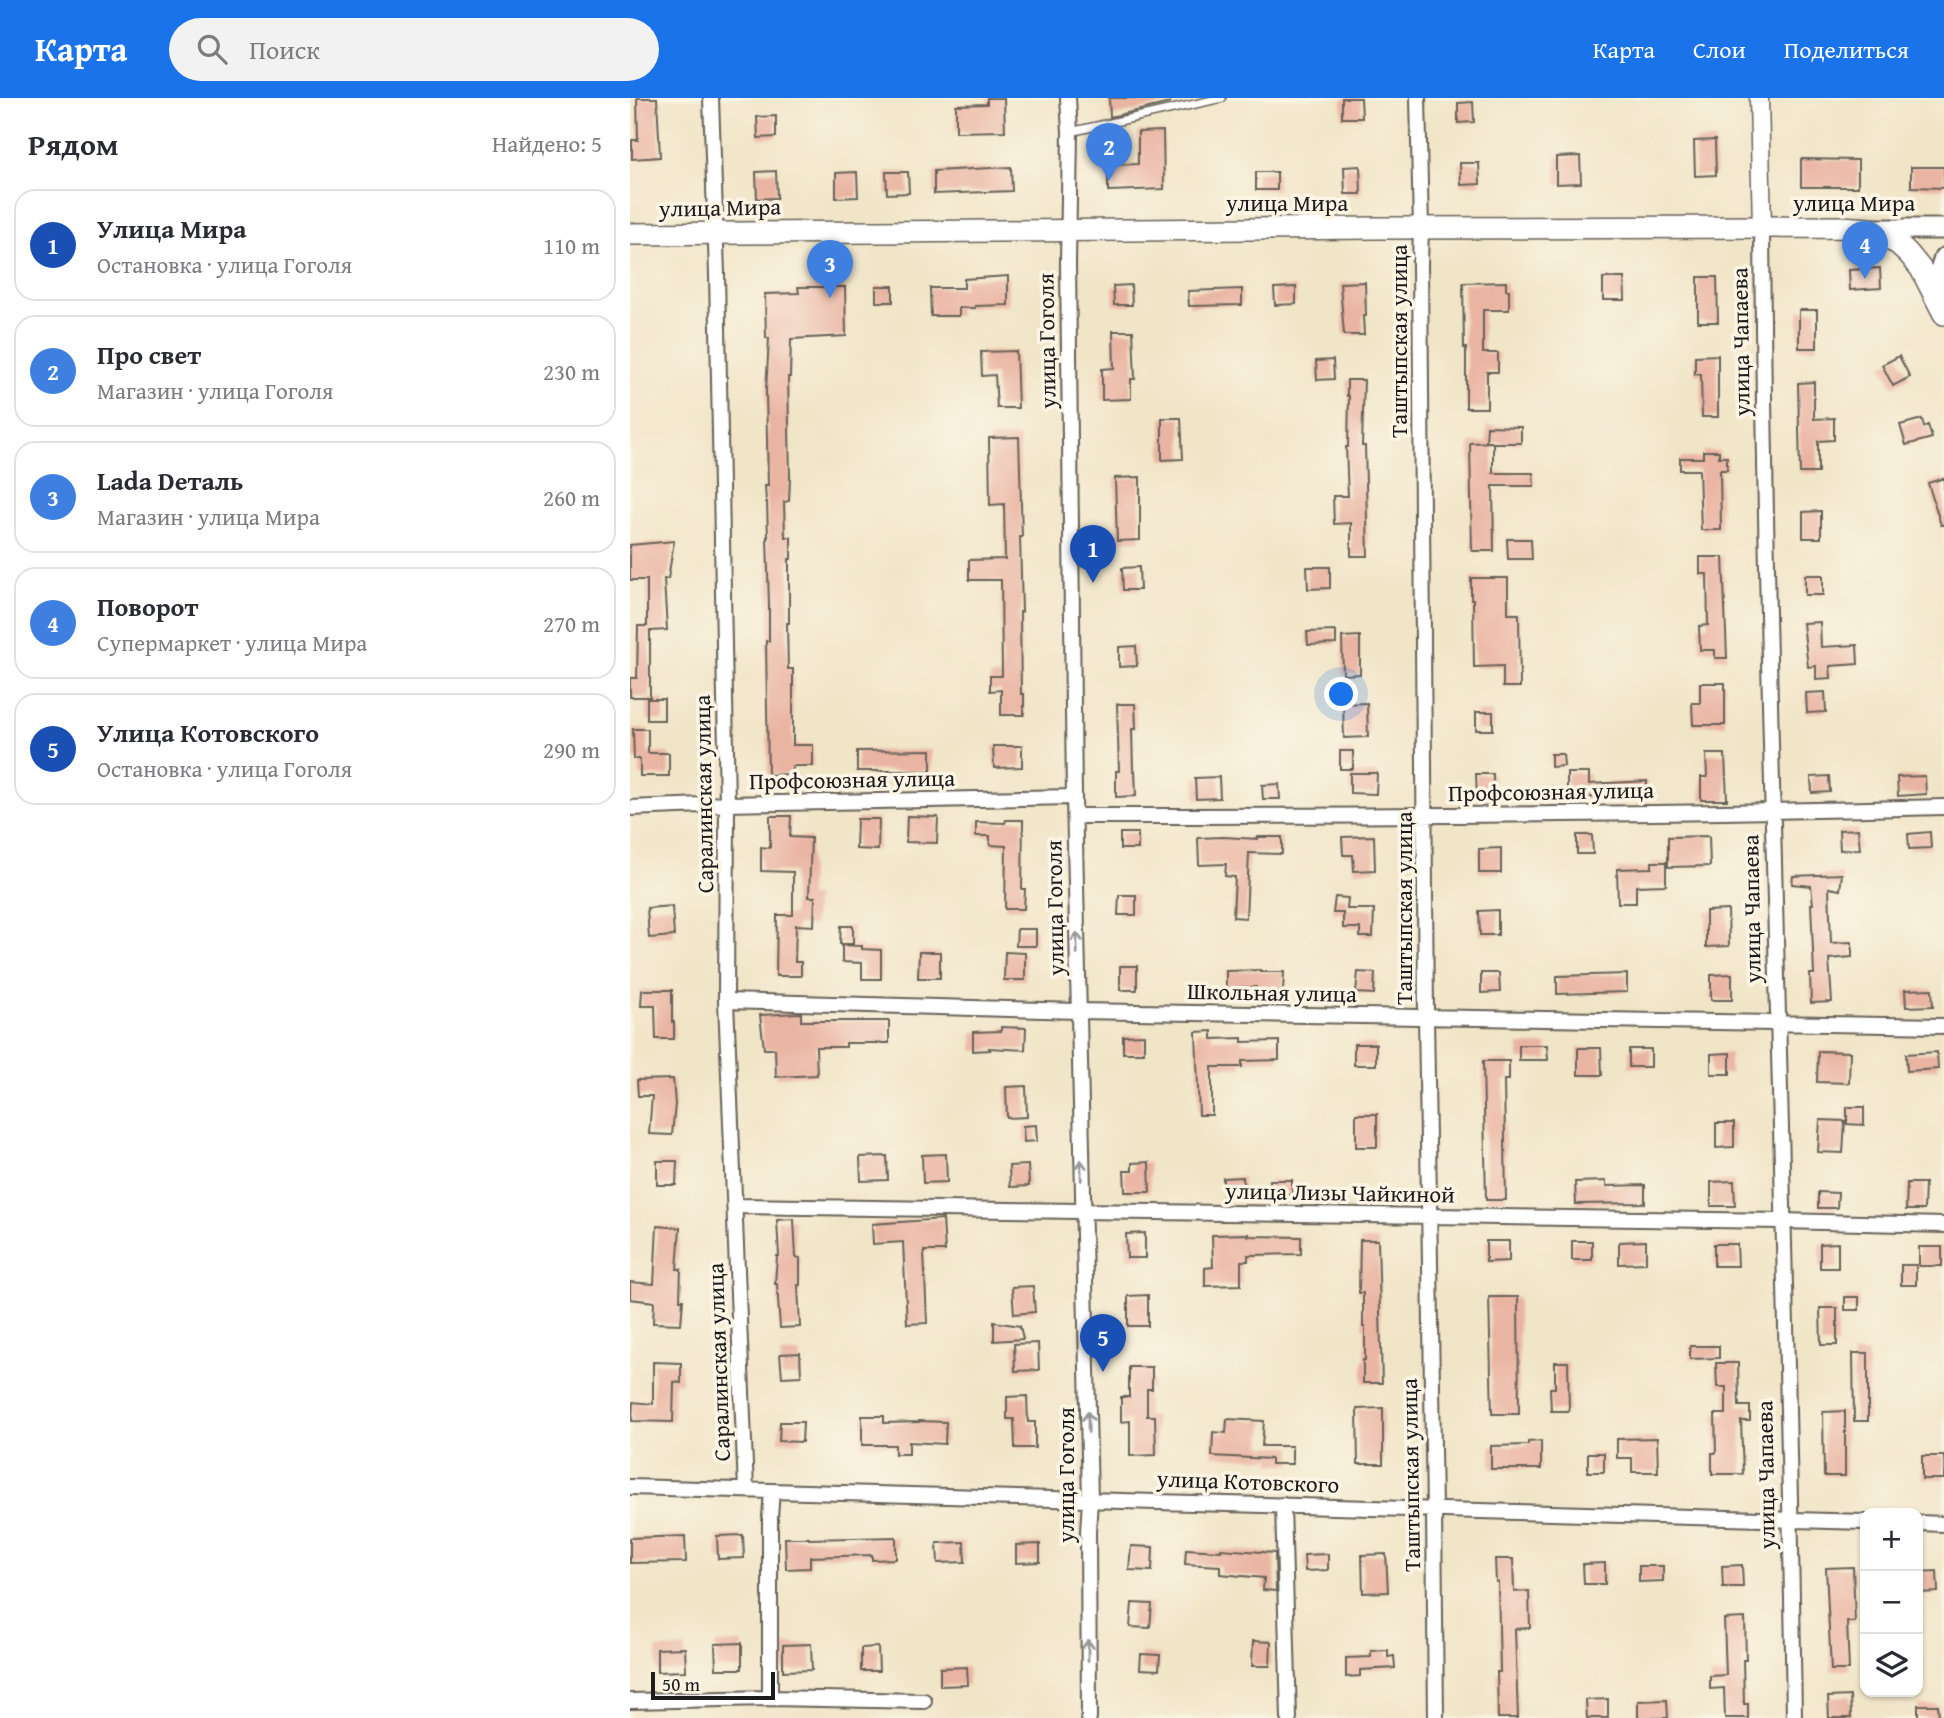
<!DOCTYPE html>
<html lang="ru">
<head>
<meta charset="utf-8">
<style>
	body { margin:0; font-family:"Gentium Book Plus",serif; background:#f2f2f3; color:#2b2b33 }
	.controls { position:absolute; right:21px; bottom:21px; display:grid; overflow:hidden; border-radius:14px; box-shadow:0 2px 5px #0004 }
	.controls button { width:63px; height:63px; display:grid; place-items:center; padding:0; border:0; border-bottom:2px solid #e1e1e2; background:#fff; color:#2b2b33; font:35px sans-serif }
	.scale { position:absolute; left:21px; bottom:18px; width:124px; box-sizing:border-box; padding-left:7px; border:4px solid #1c1c1c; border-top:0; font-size:19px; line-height:24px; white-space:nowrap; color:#1c1c1c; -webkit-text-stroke:5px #fcf5e5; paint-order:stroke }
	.you { position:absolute; left:712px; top:597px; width:24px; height:24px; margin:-18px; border:5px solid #fff; border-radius:50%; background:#1a73e8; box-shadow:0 0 0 10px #1a73e833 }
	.badge { display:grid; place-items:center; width:46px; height:46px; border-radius:50%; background:#1a73e8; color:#fff; font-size:23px; font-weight:700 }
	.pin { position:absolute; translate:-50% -58px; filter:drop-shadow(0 2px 4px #0008) }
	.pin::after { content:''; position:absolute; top:37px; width:24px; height:21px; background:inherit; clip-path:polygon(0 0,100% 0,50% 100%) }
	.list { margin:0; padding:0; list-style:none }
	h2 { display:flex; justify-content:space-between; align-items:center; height:91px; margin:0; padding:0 28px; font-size:30px }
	h2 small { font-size:23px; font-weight:400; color:#7c7c81 }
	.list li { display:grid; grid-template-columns:46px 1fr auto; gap:21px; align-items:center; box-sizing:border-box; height:112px; margin:0 14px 14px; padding:0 14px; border:2px solid #e1e1e2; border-radius:21px }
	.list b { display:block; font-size:26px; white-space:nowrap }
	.list p { margin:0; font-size:23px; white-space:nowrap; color:#7c7c81 }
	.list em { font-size:23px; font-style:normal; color:#7c7c81 }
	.icon { flex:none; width:38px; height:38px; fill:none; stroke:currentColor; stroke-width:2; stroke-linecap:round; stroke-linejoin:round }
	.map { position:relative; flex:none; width:1314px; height:1620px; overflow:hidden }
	header { display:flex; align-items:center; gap:42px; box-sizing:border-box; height:98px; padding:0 35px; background:#1a73e8; color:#fff }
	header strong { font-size:33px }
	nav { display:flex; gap:38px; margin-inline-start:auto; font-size:24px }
	.search { width:490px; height:63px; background:#f2f2f3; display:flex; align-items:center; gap:18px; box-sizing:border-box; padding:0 24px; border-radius:38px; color:#7c7c81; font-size:26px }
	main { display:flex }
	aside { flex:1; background:#fff }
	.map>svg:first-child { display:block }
	.building { fill:#eab4a3 }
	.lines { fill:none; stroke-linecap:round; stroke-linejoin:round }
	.service-casing { stroke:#676258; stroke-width:10 }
	.minor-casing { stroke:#676258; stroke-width:18 }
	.tertiary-casing { stroke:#676258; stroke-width:21 }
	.secondary-casing { stroke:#676258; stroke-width:23 }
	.primary-casing { stroke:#676258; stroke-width:24 }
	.service { stroke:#fff; stroke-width:7 }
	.minor { stroke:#fff; stroke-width:14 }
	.tertiary { stroke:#fff; stroke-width:18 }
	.secondary { stroke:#fff; stroke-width:19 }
	.primary { stroke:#fff; stroke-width:21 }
	.oneway { stroke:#999 }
	.labels { text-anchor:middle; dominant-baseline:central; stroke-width:7; stroke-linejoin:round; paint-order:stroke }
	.street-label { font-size:23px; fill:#1c1c1c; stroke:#fcf5e5 }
</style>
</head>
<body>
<header>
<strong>Карта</strong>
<div class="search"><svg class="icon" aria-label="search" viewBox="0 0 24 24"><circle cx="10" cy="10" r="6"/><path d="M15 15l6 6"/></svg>Поиск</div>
<nav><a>Карта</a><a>Слои</a><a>Поделиться</a></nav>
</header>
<main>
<aside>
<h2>Рядом<small>Найдено: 5</small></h2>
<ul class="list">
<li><span class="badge" style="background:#1a4fb4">1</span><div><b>Улица Мира</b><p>Остановка · улица Гоголя</p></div><em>110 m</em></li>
<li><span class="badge" style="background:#3f7fe0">2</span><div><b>Про свет</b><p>Магазин · улица Гоголя</p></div><em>230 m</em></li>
<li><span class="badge" style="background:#3f7fe0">3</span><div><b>Lada Dеталь</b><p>Магазин · улица Мира</p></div><em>260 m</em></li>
<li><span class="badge" style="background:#3f7fe0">4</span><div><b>Поворот</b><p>Супермаркет · улица Мира</p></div><em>270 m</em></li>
<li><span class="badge" style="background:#1a4fb4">5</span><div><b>Улица Котовского</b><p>Остановка · улица Гоголя</p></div><em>290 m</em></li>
</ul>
</aside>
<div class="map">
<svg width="1314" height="1620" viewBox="0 0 1314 1620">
	<rect width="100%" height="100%" fill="#fcf5e5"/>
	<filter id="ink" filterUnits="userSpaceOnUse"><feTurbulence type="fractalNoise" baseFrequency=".0143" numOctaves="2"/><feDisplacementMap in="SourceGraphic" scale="14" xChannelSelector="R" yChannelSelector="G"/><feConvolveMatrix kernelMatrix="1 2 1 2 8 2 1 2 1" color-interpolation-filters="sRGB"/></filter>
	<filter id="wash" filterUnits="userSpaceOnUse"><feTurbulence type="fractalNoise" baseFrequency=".00686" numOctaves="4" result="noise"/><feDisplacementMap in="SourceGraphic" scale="28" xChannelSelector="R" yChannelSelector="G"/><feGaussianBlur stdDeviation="1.57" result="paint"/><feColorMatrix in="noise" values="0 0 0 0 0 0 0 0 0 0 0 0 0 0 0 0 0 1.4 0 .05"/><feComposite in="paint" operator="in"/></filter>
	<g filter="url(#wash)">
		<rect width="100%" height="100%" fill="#f1e5c8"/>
		<g id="blocks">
			<path class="building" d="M7 0H27L30 59 2 61V42H8Z
				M357 0H374L375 33 326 34V7L357 6Z
				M479 0H540V5L480 19Z
				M712 0H731L732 20H712Z
				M843 4 844 24 828 25V5Z
				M146 18V39L128 40 127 19Z
				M533 33 534 91 478 93V67L508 66V34Z
				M1085 42 1086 77 1065 78 1064 43Z
				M950 58 951 85 926 86V59Z
				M1171 61 1228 62V89H1171Z
				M830 65H849L850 86 831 87Z
				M730 68 731 96H715L714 69Z
				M381 69 382 93 304 96V73Z
				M1281 69H1314V90L1281 89Z
				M146 73 147 100 127 101 126 74Z
				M227 74 228 99 206 100V75Z
				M256 74H278L279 95 257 96Z
				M626 74H647V92H626Z
				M1250 170 1251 190 1220 192 1219 172Z
				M378 178V207L345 208V210H329V218H301L300 190H334V181Z
				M1068 179H1087L1088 224H1068Z
				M973 180H994L995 202H973Z
				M735 184 736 218H733L734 237H714L710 185Z
				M876 184V192H879V212H853V255H868V274H857V310H836V250H834L833 185Z
				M501 187 502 207H484L483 188Z
				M246 188H263V204H246Z
				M168 189H215L216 238 161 241 160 279H158L160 380 159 403 154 404 155 439H161V461H159V525H157L158 571H163V647H183V668H163V676L138 677 136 543H139V508L137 439H138L137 404H136L135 388H138L136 293 139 240H136L135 196 169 195Z
				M666 189V206L645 207 644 190Z
				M612 191V207L559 208 558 193Z
				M1169 212H1187V250H1169Z
				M483 233H503L505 281H501V301L472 302V271L484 270Z
				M386 253 388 310H367L365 277 352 278 351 254Z
				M1088 257V319H1072L1071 276H1065V258Z
				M1269 258 1280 279 1263 288 1252 267Z
				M703 262 704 281 687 282 686 263Z
				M717 282H734L732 348H735L738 458H721V425L704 426 703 398H718L716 349H718L719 298H717Z
				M1184 284V321L1204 320V342L1188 343V375H1170L1168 285Z
				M532 320H551L553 361 532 362Z
				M1292 321 1294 329 1298 327 1302 340 1276 347 1270 327Z
				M857 328 891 329V345H863V375H903L904 388H863L864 453H842L840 345 862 344H856Z
				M389 339 392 439H390L392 514H390L391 596H394V617H371V592L360 593V578H372L371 482H339V462L375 461 374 406 360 407 359 340Z
				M1073 353H1089V359H1097V372H1090L1091 432H1071L1069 372H1050V360H1073Z
				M510 379V442L487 443 485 380Z
				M1314 380V427H1311L1298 385Z
				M1191 413V440H1173V414Z
				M877 441H901L902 461H878Z
				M44 443 38 481H34L37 532 20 533V599H0V580H7L8 528H17V482H0V447Z
				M1070 459H1093L1097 560H1085V552H1070L1069 528 1078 527 1077 476H1070Z
				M509 469 510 492H493L492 470Z
				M677 469H700V490L678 491Z
				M1175 477H1193V497H1175Z
				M841 480H878V516H889L890 589H873V568L844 569 843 501H841Z
				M1190 524 1191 549 1227 547 1228 566 1200 568 1201 580 1186 581V568L1178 569 1173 525Z
				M706 533V546L678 547 677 534Z
				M730 538V576L713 577 712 539Z
				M506 548 507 568 489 569V549Z
				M1070 585H1095V627H1063L1062 605H1070Z
				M1195 594 1196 614 1177 615 1176 595Z
				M17 601H34V622H17Z
				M737 605 738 639 714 640 713 606Z
				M487 606H505L506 631H502L503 673H505L506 698 486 699V673H489Z
				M846 614H863V632H846Z
				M3 631H18V655H39V678H10V661H4Z
				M363 648H392V669L364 670Z
				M301 652V673H227V653Z
				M710 653H723V671H710Z
				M921 656H933L934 668 921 669Z
				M1076 656H1095L1097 702H1071V679H1077Z
				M720 675H747L746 696 720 695Z
				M937 675H959V686L1017 683V698L937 700Z
				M846 676H863V701H847Z
				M1199 678 1200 694 1182 695 1181 679Z
				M1295 678 1296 696 1268 698 1267 679Z
				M589 679 590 700 566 701 565 680Z
				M649 686 650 701H633L632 687Z
				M140 718H161L160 739 181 740 179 799H185L184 828 166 827 165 864H171V878H146L147 817H163V774L131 773V749L140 750Z
				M277 718 308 719 307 745 276 744Z
				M227 721H249L248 752 226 751Z
				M376 722H393L392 791H395L394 811H375L376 748 360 747V738H346V724L375 725Z
				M1228 731 1230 751 1210 752 1209 732Z
				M1300 734 1301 750 1279 751 1278 736Z
				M490 735H508V751H490Z
				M947 737H962L963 756H947Z
				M744 738 745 772 724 773 723 757H713L712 739Z
				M1079 738 1080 768 1038 769V739Z
				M593 739 628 741V739H652V756L619 755 616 820 603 819 605 779 595 778 596 766 569 767 568 740Z
				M871 750V775H849V751Z
				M1022 764H1036V787L1006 788V805H988L987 771 1022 770Z
				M1212 776 1210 792 1199 790 1201 845 1222 844V859L1199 861 1202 904 1181 905 1180 876H1184L1181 806H1183L1181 788 1162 786 1163 778Z
				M489 797H506V817H488Z
				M705 799 718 800 717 811H744L743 839H730V830H713V815H703Z
				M42 808 44 838 19 840 17 810Z
				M868 812V837H850L849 813Z
				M1098 812 1099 848 1076 849V813Z
				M211 828H223V846H210Z
				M387 831H406V848H386Z
				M212 847 232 848V851L251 852V881H232V865L212 864Z
				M289 854H310V880H288Z
				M375 854 395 855V882H374Z
				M490 868H507V892H490Z
				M630 872V874H654L653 894H626V889L596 890V873Z
				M728 874 745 875 744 896 726 895Z
				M851 875H869L870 894 851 895Z
				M997 876V894L927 896V878Z
				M1102 876V902H1081V877Z
				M1302 891 1303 908 1276 909 1275 892Z
				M12 892H42V924H44V941H26L25 908H11Z
				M171 915V923H259V945H216V949H186L187 977 146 979 145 951H134L130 917Z
				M371 929 396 930 395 952 359 950 360 952 343 953V934L371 933Z
				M582 933V941L612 940V944L649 943V962L612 963V969H582V1017H569L566 934Z
				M514 937V955H493V938Z
				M724 946H746V967H724Z
				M889 947H917L918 962H889Z
				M948 950H971L972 977H948Z
				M999 951H1021V969H999Z
				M1188 953 1220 954 1219 985 1187 984Z
				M1307 954 1308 971 1277 973 1276 956Z
				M1100 955V976H1081V956Z
				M853 963H879V982H874L876 1102H856Z
				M43 981 45 1006 42 1037 19 1036 22 998H8L7 982Z
				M396 988 397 1019 377 1020 376 989Z
				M1217 1009H1234V1027L1217 1026Z
				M726 1016H747V1049H726Z
				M1190 1022 1215 1023 1213 1055 1188 1054Z
				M1086 1025H1104V1049L1086 1050Z
				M406 1027 407 1043 394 1044 393 1028Z
				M316 1056 317 1084 293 1085 292 1057Z
				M257 1058 258 1082 231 1083 230 1059Z
				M27 1063H47L46 1087H27Z
				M519 1064 520 1094H495L494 1073H502V1065Z
				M398 1067 399 1088 380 1089 379 1068Z
				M613 1079V1098H593V1080Z
				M640 1082H662V1097H640Z
				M976 1083V1088L1015 1087V1105L946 1106 945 1084Z
				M1104 1083 1105 1108H1081V1084Z
				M1277 1085H1295L1294 1112H1276Z
				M1188 1094 1208 1095 1207 1110H1188Z
				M164 1121 166 1159 170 1160V1187H168L170 1229 150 1230 147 1186H145L147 1158H149L147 1122Z
				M313 1121 315 1153H294L297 1225 277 1226 273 1144 243 1146 242 1126Z
				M27 1128 50 1130 47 1171H51L50 1202H53L51 1226 23 1225 24 1204 0 1201V1184L24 1186Z
				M515 1135V1160H497L496 1136Z
				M618 1136V1138L671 1139V1156L618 1157V1163H611V1187L575 1188V1170L583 1169 582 1137Z
				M730 1142H748L752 1285H733V1262H735V1229H733V1195H729Z
				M856 1143H879V1163L856 1164Z
				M942 1143H962V1162H942Z
				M1016 1143V1165L989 1166V1144Z
				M1208 1145V1170H1190V1146Z
				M1084 1146H1107L1108 1168H1084Z
				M1289 1149H1312V1168H1289Z
				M1271 1167H1286V1187H1271Z
				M403 1188 405 1214 384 1216 382 1189Z
				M518 1197V1228H498V1198Z
				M859 1199H888L889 1316H862Z
				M1215 1199H1229V1212H1215Z
				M1190 1210H1207V1247H1191Z
				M364 1224 390 1228 393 1241 364 1243Z
				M408 1245 409 1272 385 1273 384 1246Z
				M1060 1248H1089V1260L1060 1261Z
				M170 1255 171 1278 152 1279 150 1256Z
				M1223 1255H1238V1323H1224Z
				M23 1264 51 1265V1285L44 1284 43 1324 2 1323 3 1304 23 1306Z
				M925 1264H938L939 1313H921L920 1290H925Z
				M1086 1265H1108L1109 1308H1120V1323H1111L1113 1376H1082V1355H1086L1085 1316H1096V1289H1087Z
				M499 1269H522V1291H517V1318H525L526 1357 500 1358V1323L491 1324V1299H499Z
				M397 1298 398 1324H405V1350H385L384 1321H377V1299Z
				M753 1310V1366H728L727 1311Z
				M1215 1313V1378H1194L1193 1314Z
				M232 1318H254V1325L289 1324V1323L316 1324 315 1346 279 1344V1356H265V1347H232Z
				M597 1321 634 1323 632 1348H662V1366H641V1361L582 1358 583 1334 596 1335Z
				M150 1324H173L172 1344 149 1343Z
				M1027 1340 1028 1374H1002V1360H987V1341Z
				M911 1343V1371H861V1348L898 1347V1344Z
				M958 1355H974V1374H958Z
				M1292 1358H1314V1381H1292Z
				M113 1437 114 1460 88 1461 87 1438Z
				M55 1438 56 1464 0 1465V1440Z
				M266 1439V1461L242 1462V1457L180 1459V1470L156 1471 155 1440H179V1441Z
				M334 1444 335 1464 308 1465 307 1445Z
				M410 1446V1464L386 1465V1447Z
				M501 1448 523 1449 522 1473 499 1472Z
				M556 1451 591 1453V1451L645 1455 646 1493 633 1492 634 1480 590 1476V1468L555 1466Z
				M698 1456V1472L675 1473 674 1457Z
				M756 1456 758 1494 733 1495 732 1457Z
				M865 1461H883L884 1494 899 1493 900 1530 885 1531 888 1620H868L867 1574H870L868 1484H866Z
				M975 1465V1486H954L953 1466Z
				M1112 1467 1113 1489H1093L1092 1468Z
				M1009 1468H1033V1483L1009 1484Z
				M1223 1469 1225 1524H1217L1219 1572H1201L1196 1470Z
				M1307 1473 1308 1494 1288 1495V1474Z
				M502 1505 522 1506 520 1530 500 1529Z
				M1115 1520 1116 1562H1113L1114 1606H1118V1620H1095L1094 1590 1080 1591V1578L1096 1577 1094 1521Z
				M623 1543 641 1544 640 1568H622Z
				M112 1545V1571H86L85 1546Z
				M181 1546 182 1572 153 1573V1547Z
				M248 1549 249 1573H231V1550Z
				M55 1550 56 1573 27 1574V1551Z
				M758 1552V1559L764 1558 765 1570 730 1572V1578L716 1579V1560L741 1559V1553Z
				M511 1556 530 1557 529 1572 510 1571Z
				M337 1569 338 1587 310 1588V1570Z
				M1220 1598 1221 1620H1199L1198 1599Z
				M978 1601V1620H957L956 1602Z
				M1037 1602 1038 1620H1008V1603Z
				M1288 1607H1308L1309 1620H1288Z"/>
		</g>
	</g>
	<g filter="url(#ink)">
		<use href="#blocks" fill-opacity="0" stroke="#676258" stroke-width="2"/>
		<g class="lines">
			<defs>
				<path id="service" d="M440 34 592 0"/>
				<path id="minor" d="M81 0 87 176 97 706 96 903 116 1392
					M438 0 440 34 438 165 444 699 460 1402 458 1434 459 1620
					M788 0 791 130 790 166 796 919 804 1411 806 1620
					M1132 130C1136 627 1157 1123 1164 1620
					M0 710 97 706 444 699
					M445 718C735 718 1024 717 1314 709
					M96 903 448 913 1314 928
					M105 1108 1152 1123 1314 1127
					M0 1389 1235 1424
					M653 1407 659 1620
					M1288 1425 1314 1426
					M140 1600V1419L142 1393
					M0 1603 140 1600 294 1603"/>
				<path id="tertiary" d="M1129 0 1132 130"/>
				<path id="secondary" d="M1239 131H1314
					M1313 211 1310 172 1314 160"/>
				<path id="primary" d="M0 136 746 130 1212 129 1239 131 1268 146 1278 155 1291 171 1314 216"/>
			</defs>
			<use href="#service" class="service-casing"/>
			<use href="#minor" class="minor-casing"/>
			<use href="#tertiary" class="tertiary-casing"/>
			<use href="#secondary" class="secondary-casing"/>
			<use href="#primary" class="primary-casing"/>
			<use href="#service" class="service"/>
			<use href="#minor" class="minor"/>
			<use href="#tertiary" class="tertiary"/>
			<use href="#secondary" class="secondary"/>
			<use href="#primary" class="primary"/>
		</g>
		<defs><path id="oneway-shaft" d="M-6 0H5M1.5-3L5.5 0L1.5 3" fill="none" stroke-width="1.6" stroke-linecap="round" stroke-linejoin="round" transform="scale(1.75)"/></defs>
		<g class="oneway">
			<use href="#oneway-shaft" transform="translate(447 845) rotate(-91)"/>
			<use href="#oneway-shaft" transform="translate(451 1072) rotate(-91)"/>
			<use href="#oneway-shaft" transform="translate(458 1324) rotate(-91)"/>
			<use href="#oneway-shaft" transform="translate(458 1552) rotate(-90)"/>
		</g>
	</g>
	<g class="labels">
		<g class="street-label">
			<text x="657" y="104">улица Мира</text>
			<text x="1224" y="104">улица Мира</text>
			<text transform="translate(90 109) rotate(-1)">улица Мира</text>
			<text transform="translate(416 243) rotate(-91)">улица Гоголя</text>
			<text transform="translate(768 243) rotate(-90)">Таштыпская улица</text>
			<text transform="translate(1110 244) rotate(-91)">улица Чапаева</text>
			<text transform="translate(222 681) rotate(-1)">Профсоюзная улица</text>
			<text transform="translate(921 693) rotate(-1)">Профсоюзная улица</text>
			<text transform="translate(73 696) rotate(-91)">Саралинская улица</text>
			<text transform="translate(424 810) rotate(-91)">улица Гоголя</text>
			<text transform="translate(773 810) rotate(-90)">Таштыпская улица</text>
			<text transform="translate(1121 811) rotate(-91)">улица Чапаева</text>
			<text transform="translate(642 894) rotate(1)">Школьная улица</text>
			<text transform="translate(710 1094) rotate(1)">улица Лизы Чайкиной</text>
			<text transform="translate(88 1264) rotate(-92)">Саралинская улица</text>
			<text transform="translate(435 1377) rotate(-90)">улица Гоголя</text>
			<text transform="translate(780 1377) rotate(-91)">Таштыпская улица</text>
			<text transform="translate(1135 1377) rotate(-91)">улица Чапаева</text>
			<text transform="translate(618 1383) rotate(2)">улица Котовского</text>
		</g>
	</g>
</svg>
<div class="controls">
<button>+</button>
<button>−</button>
<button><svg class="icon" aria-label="layers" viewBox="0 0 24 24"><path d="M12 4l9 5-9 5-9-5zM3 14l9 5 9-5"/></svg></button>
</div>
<div class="scale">50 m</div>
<div class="you"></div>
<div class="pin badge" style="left:463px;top:485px;background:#1a4fb4">1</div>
<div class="pin badge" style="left:479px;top:83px;background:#3f7fe0">2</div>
<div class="pin badge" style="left:200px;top:200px;background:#3f7fe0">3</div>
<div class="pin badge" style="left:1235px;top:181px;background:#3f7fe0">4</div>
<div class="pin badge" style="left:473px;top:1274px;background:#1a4fb4">5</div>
</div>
</main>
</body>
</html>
